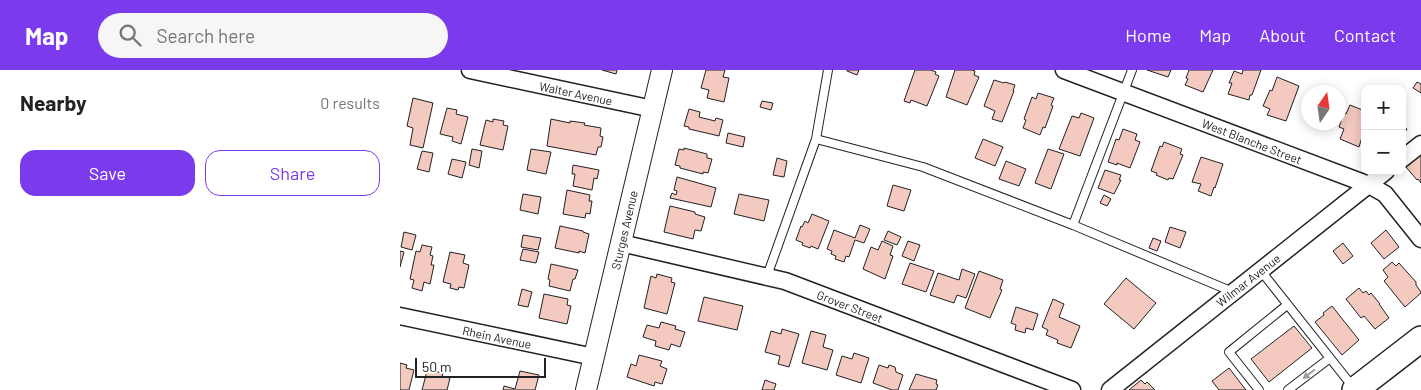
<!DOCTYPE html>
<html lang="en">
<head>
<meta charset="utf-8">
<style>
	body { margin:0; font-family:Barlow,sans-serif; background:#f6f6f6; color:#222 }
	.controls { position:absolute; right:15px; top:15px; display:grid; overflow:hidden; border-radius:10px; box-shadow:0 2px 12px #0003 }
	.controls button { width:45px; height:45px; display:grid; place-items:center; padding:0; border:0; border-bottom:1px solid #e0e0e0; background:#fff; color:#222; font:25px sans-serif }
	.compass { position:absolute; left:901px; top:15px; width:45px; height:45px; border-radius:50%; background:#fff; box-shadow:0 2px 12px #0003; rotate:13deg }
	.scale { position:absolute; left:15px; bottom:12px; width:131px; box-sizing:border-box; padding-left:5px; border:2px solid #222; border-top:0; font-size:14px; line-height:18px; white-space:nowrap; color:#222; -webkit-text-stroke:4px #fff; paint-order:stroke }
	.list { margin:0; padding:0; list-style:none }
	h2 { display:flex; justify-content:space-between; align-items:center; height:65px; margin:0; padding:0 20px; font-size:21px }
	h2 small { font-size:16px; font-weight:400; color:#767676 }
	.actions { display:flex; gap:10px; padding:15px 20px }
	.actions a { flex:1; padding:11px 0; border:1px solid #7c3aed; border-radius:15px; text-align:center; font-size:18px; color:#7c3aed }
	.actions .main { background:#7c3aed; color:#fff }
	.icon { flex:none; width:28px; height:28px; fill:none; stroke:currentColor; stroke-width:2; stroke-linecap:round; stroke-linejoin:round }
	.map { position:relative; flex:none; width:1021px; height:320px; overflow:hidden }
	header { display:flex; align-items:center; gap:30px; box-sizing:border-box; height:70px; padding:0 25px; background:#7c3aed; color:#fff }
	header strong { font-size:24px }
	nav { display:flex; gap:28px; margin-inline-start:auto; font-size:18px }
	.search { width:350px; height:45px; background:#f6f6f6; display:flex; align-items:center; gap:12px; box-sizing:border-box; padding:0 18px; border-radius:28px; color:#767676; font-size:19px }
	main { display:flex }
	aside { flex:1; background:#fff }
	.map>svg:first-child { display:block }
	.building { fill:#f3c9c0; stroke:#222 }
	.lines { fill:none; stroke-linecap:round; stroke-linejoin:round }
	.service-casing { stroke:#222; stroke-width:10 }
	.minor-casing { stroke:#222; stroke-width:19 }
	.tertiary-casing { stroke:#222; stroke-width:22 }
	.primary-casing { stroke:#222; stroke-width:28 }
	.service { stroke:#fff; stroke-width:8 }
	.minor { stroke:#fff; stroke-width:16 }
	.tertiary { stroke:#fff; stroke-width:20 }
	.primary { stroke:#fff; stroke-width:25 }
	.oneway { fill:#9c9c9c }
	.labels { text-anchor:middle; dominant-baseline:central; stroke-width:4; stroke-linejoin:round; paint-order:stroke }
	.street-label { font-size:12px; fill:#222; stroke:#fff }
</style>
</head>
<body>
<header>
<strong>Map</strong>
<div class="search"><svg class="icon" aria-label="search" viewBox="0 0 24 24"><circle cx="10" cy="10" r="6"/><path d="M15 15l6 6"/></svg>Search here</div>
<nav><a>Home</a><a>Map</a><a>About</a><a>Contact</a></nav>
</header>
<main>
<aside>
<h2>Nearby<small>0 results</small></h2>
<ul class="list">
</ul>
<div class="actions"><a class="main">Save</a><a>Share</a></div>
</aside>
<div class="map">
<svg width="1021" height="320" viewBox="0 0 1021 320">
	<rect width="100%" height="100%" fill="#fff"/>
	<path class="building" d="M202 0H217L216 4Z
		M306 0H325L323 7 329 8 324 32 307 28 309 20 301 18Z
		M447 0H459L457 5 447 1Z
		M515 0H531L536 2 535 4 539 6 527 36 511 30 510 33 504 31Z
		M555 0H572L575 1 574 5 579 7 567 35 546 27Z
		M747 0H771L768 7Z
		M789 0H813L803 22 785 15 788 9 786 8Z
		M843 0H861L852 25H850L849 30 828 24 832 13H829L834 1 842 4Z
		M877 7 899 16 886 51 867 45 870 39 863 36 870 20 872 21Z
		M594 10 604 13 605 12 615 15 613 21H614L602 52 592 49 595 41 584 36Z
		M1017 12 1021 14V23L1013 18Z
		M638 23 654 28 651 35 653 36 645 58 643 57 640 65 623 58 626 50 624 49 632 27 636 29Z
		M13 28 33 33 23 78 10 75 13 58 7 56Z
		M362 31 373 33 371 40 360 37Z
		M950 35 965 41 964 52H965V57L959 77 940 69 944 59 939 57 944 43 946 44Z
		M47 38 57 40 56 44 68 47 61 74 52 71 53 67 40 64Z
		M289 39 300 42 299 47 315 51 316 48 323 50 319 66 289 59V57L284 56Z
		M681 43 694 48 680 86 659 79 672 46 679 48Z
		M93 49 104 51 103 55 108 56 103 80 80 75 86 50 93 52Z
		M151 49 170 53V51L185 53 184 55 201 58 200 66 203 67 201 77H198L196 85 147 76Z
		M1002 56 1007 59 1002 67Z
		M723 59 737 64 735 70 740 72 730 98 717 93V95L708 92 716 69 719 70Z
		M328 63 345 67 343 77 326 73Z
		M583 69 603 77 595 96 575 88Z
		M764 72 782 79 780 84 783 85 773 109 769 108 768 110 756 105 757 103 751 101 760 76 762 77Z
		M284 78 307 84V88L312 89 308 103 303 102V104L280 98V96L275 95 279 79 284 80Z
		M72 79 82 81 79 98 69 95Z
		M131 79 151 82 146 104 127 100Z
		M648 79 664 84 651 119 635 113Z
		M22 81 33 83 29 102 17 99Z
		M1021 85V113L1018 109 1017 110 1006 97Z
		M801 87 823 94 815 118 814 117 811 126 798 121 801 114 792 112Z
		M377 88 387 91 384 107 373 105Z
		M52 89 66 92 62 108 48 104Z
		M606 91 626 99 619 116 599 109Z
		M173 95 199 100 197 109 194 108 192 120 173 116 175 104H172Z
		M705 100 721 105 719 110H721L714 124 698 118Z
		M277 107 316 118 311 137 270 128 272 123 276 125 277 121 274 120Z
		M493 115 511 120 504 141 487 136Z
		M167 120 190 125 189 131H192L190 144 186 143 185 148 163 144Z
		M123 124 141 127 138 144 120 140Z
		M339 124 369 130 364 151 334 144Z
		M704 125 711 129 707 136 700 133Z
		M270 136 295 142V144L305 147 301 161 295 160 293 169 264 162Z
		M412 144 429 151 418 179 411 176 410 178 402 175 403 173 396 170 401 156 402 157 405 151 408 153Z
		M460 155 470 159 464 173 455 170 449 187 446 186 444 192 435 189 436 186 431 184 432 181 427 179 434 160 455 168Z
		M160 156 183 161V162L189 164 185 183 179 181V183L155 178Z
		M770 157 786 162 780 178 765 172Z
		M986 160 999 177 984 189 971 173Z
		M488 161 501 167 497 175 484 170Z
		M4 162 16 165 12 180 1 177Z
		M123 165 141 168 138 180 121 177Z
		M753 168 761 171 757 181 749 178Z
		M482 171 493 176 490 185 493 186 485 209 463 199 471 177 478 180Z
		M508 171 520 175 514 191 502 186Z
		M943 173 953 186 943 194 933 181Z
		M22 175 32 177 30 185 33 186 31 195H34L30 214 24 212 22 221 12 218 14 210 10 209 16 181 20 182Z
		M123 179 139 182 136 193 120 190Z
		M0 181 4 182 0 197Z
		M50 182 65 185 63 193 69 195 64 218 59 217 58 220 50 218 51 214 43 212Z
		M992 192 996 196 999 193 1016 212V215L1021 222V223L1005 237 984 211 988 207 983 200Z
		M510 193 534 201 526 222 502 214Z
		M151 194 178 200 175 209H173L170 221 149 216 150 210 148 209Z
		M562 199 575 204 566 228 557 225 554 233 530 225 538 203 559 210Z
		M579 201 603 210 600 219 602 220 590 248 565 238Z
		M257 204 272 208 271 212 275 213 267 244 244 238 251 206 256 208Z
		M726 208 756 233 734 259 704 234Z
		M959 218 963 223 966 221 969 225 971 223 980 234H979L989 248 975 259 964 246 961 248 946 229Z
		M122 219 132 222 128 237 118 235Z
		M144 224 168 229 167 235 171 236 167 254 139 248Z
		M304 227 343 236 337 260 298 251Z
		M653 229 664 234 659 247 680 256 671 278 657 273 658 270 646 265 648 260 642 257Z
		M932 236 959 270 942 285 915 252 924 245 923 243Z
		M616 237 638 244 633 260 626 258 625 263 615 260 616 255 611 253Z
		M261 252 276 256 275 259 285 262 280 277 271 274 269 280 255 276 256 271 243 267 247 255 259 258Z
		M894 256 912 278 869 312 851 289Z
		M382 259 399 264 389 297 378 294 380 286 365 282 371 261 381 264Z
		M411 261 426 265 423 277 433 280 427 300 402 293Z
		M454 283 469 288 461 313 436 305 442 286 452 289Z
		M239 285 262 291 260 296 267 299 262 314 255 312 254 316 227 307 231 294 236 296Z
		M0 293 7 295 6 298 14 300 9 320H0Z
		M479 295 488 298 489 295 495 297 496 302 503 305 498 320H492L473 313Z
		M28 297 34 299V301L43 303 42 306 50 308 47 320H22Z
		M829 298 846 320H819L812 311Z
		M120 301 139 305 135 320H103L104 316 115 319Z
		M516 304 537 310 536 314 538 315 536 320H509Z
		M365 310 376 314 374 320H362Z
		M741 310 745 314 747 312 755 320H729Z"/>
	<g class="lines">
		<defs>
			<path id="service" d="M416 69 523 97 673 155 833 222
				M673 155 732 0
				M861 201 953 317
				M367 206 416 69 428 0
				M859 320 829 282 887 235
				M888 320 930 288"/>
			<path id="minor" d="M70 0 253 39
				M664 0 969 115 985 124 1021 169
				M1002 89 1021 74
				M221 173 385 211 672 320
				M0 246 194 287
				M710 320 986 101"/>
			<path id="tertiary" d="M186 320 262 0"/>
			<path id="primary" d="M955 320 1021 269"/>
		</defs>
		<use href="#service" class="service-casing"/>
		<use href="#minor" class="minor-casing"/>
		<use href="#tertiary" class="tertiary-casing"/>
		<use href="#primary" class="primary-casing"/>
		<use href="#service" class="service"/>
		<use href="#minor" class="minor"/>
		<use href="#tertiary" class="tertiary"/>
		<use href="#primary" class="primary"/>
	</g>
	<defs><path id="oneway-solid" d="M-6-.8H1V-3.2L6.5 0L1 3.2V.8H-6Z" transform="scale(1.25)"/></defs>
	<use class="oneway" href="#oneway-solid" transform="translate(909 304) rotate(143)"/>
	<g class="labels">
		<g class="street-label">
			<text transform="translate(176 23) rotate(12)">Walter Avenue</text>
			<text transform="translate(852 71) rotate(21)">West Blanche Street</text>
			<text transform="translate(224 160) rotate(-77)">Sturges Avenue</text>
			<text transform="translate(848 210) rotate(-38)">Wilmar Avenue</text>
			<text transform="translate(450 236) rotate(21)">Grover Street</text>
			<text transform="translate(97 267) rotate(12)">Rhein Avenue</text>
		</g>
	</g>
</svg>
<div class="controls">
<button>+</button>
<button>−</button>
</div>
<svg class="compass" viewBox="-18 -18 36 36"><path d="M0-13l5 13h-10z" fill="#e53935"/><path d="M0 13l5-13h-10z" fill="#767676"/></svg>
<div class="scale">50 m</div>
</div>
</main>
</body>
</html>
